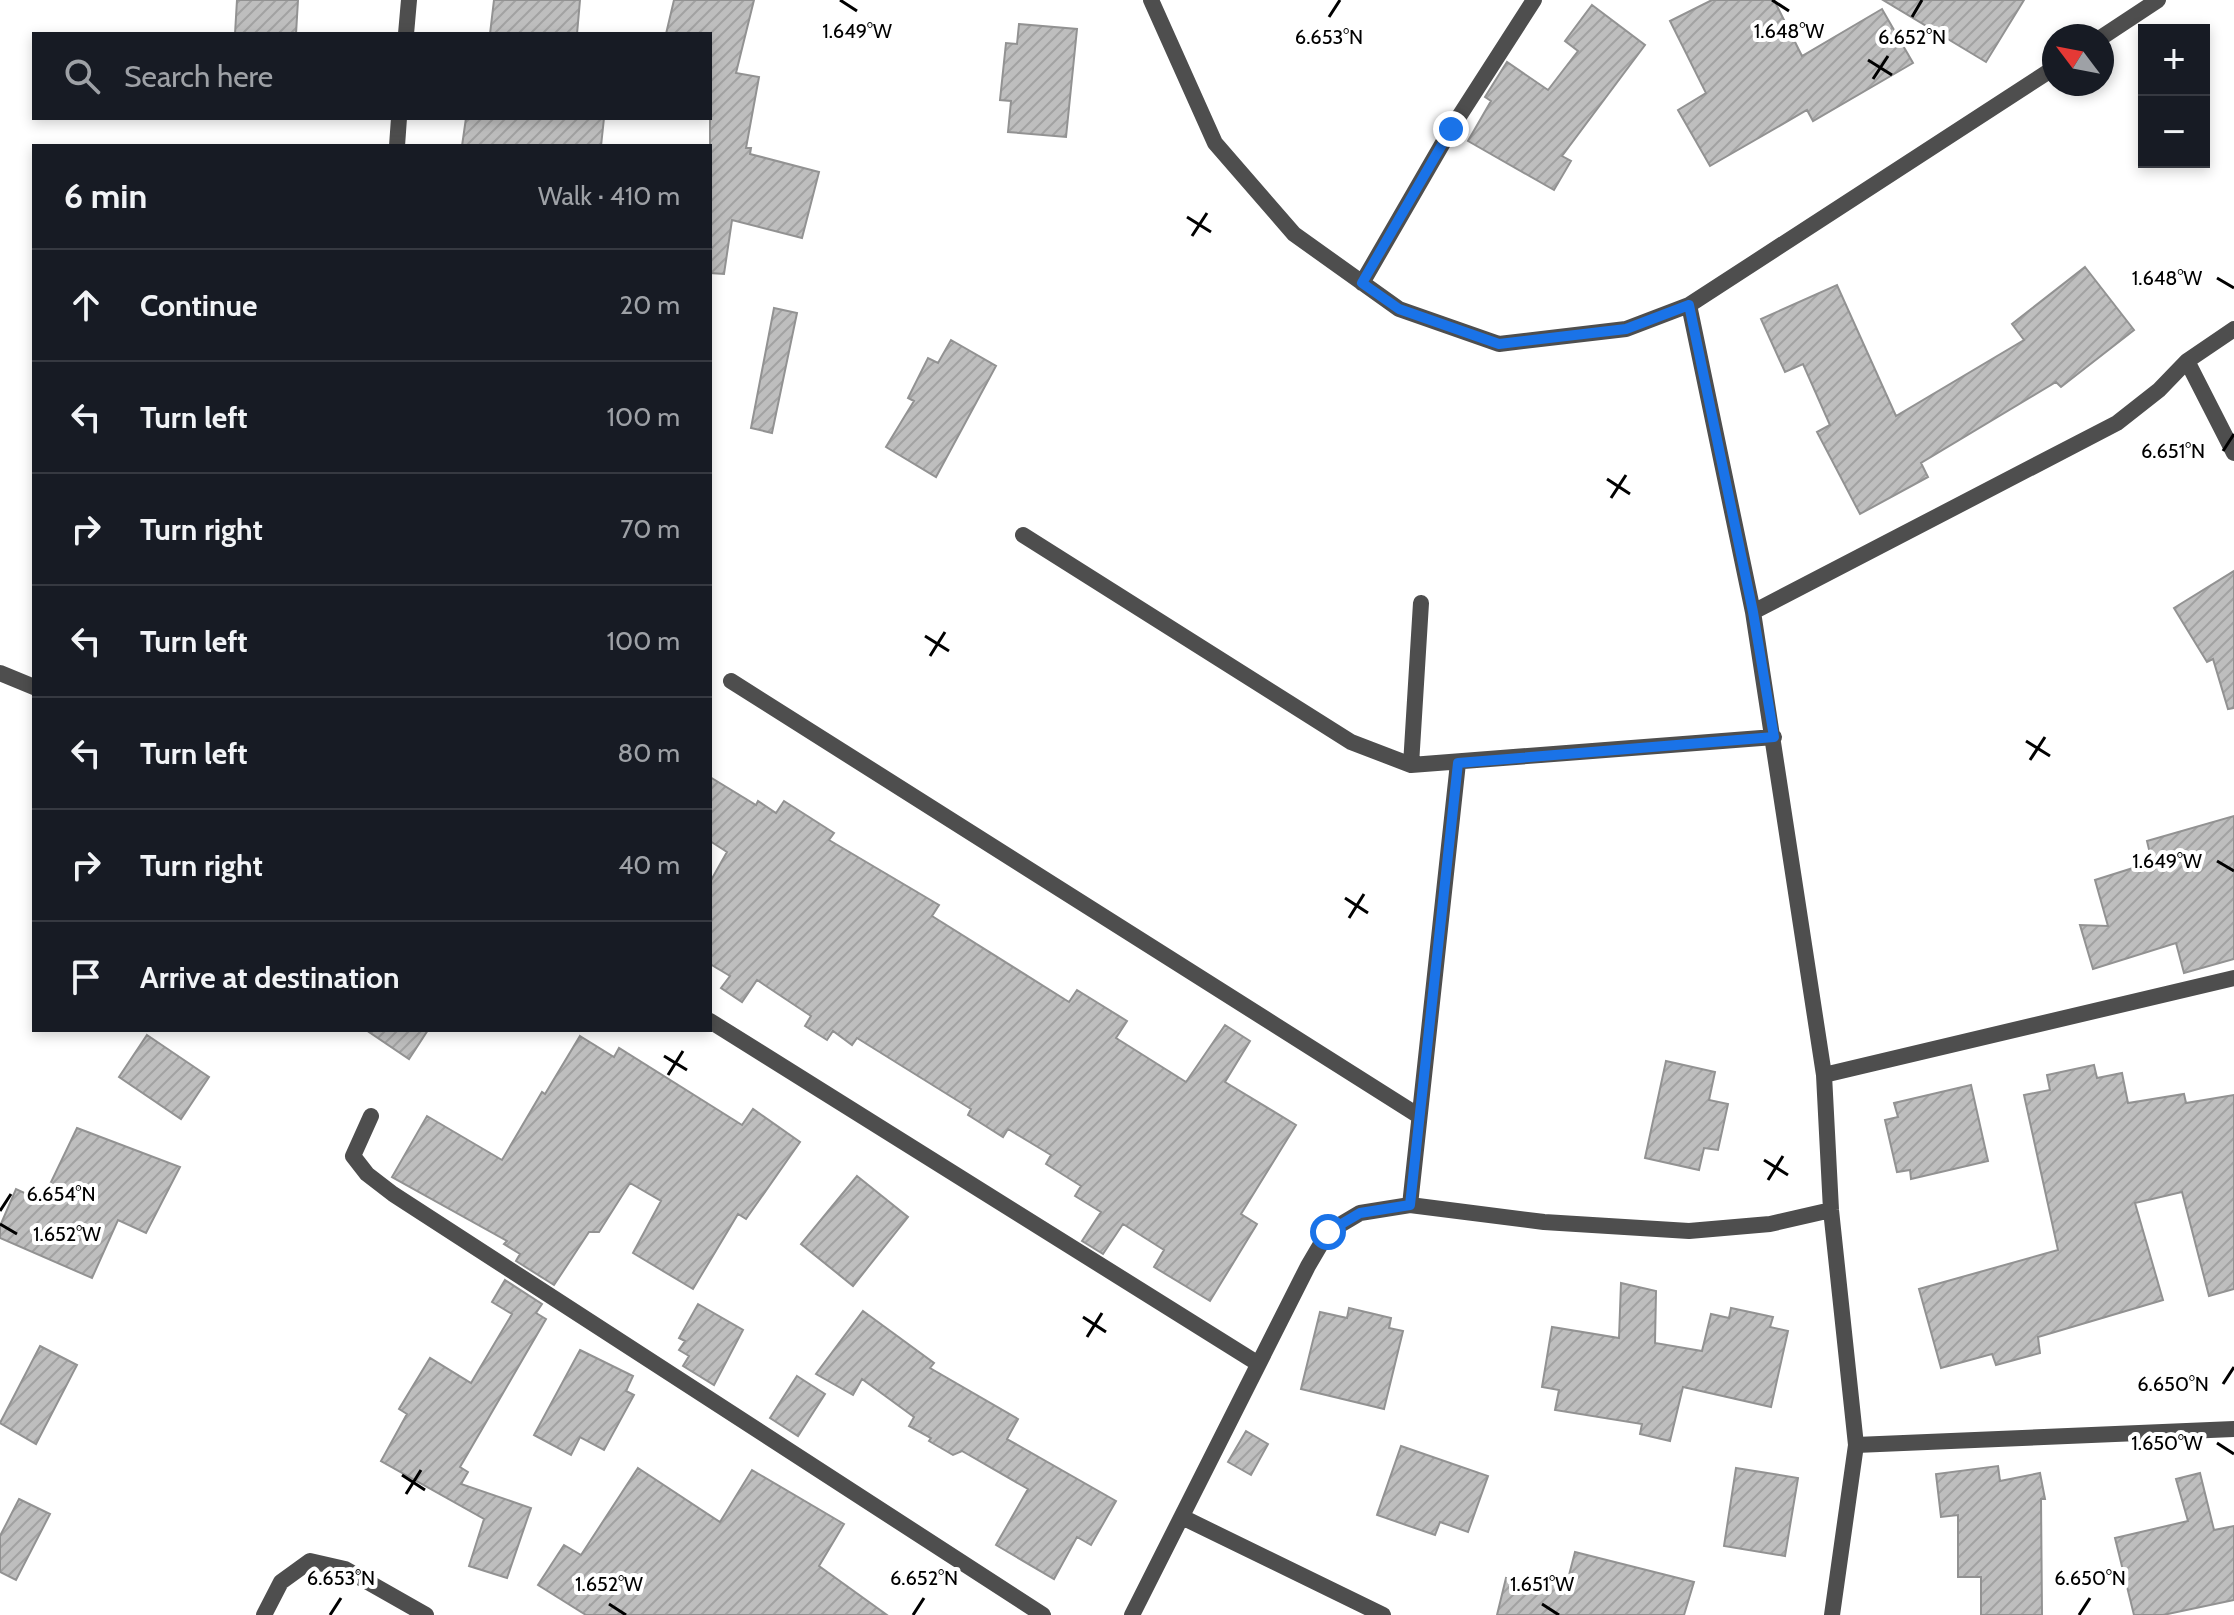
<!DOCTYPE html>
<html lang="en">
<head>
<meta charset="utf-8">
<style>
	body { margin:0; font-family:Cabin,sans-serif; background:#242831; color:#f1f3f6 }
	.controls { position:absolute; right:24px; top:24px; display:grid; overflow:hidden; border-radius:0px; box-shadow:0 4px 12px #0003 }
	.controls button { width:72px; height:72px; display:grid; place-items:center; padding:0; border:0; border-bottom:2px solid #363941; background:#171b24; color:#f1f3f6; font:40px sans-serif }
	.compass { position:absolute; left:2042px; top:24px; width:72px; height:72px; border-radius:50%; background:#171b24; box-shadow:0 4px 12px #0003; rotate:302deg }
	.stop { position:absolute; width:24px; height:24px; margin:-18px; border:6px solid #1a73e8; border-radius:50%; background:#fff }
	.stop.end { background:#1a73e8; border-color:#fff; box-shadow:0 2px 8px #0008 }
	.list { margin:0; padding:0; list-style:none }
	h2 { display:flex; justify-content:space-between; align-items:center; height:104px; margin:0; padding:0 32px; font-size:34px }
	h2 small { font-size:26px; font-weight:400; color:#9ea1a6 }
	.list li { display:grid; grid-template-columns:52px 1fr auto; gap:24px; align-items:center; box-sizing:border-box; height:112px; padding:0 32px; border-top:2px solid #363941 }
	.list b { display:block; font-size:30px; white-space:nowrap }
	.list em { font-size:26px; font-style:normal; color:#9ea1a6 }
	.icon { flex:none; width:44px; height:44px; fill:none; stroke:currentColor; stroke-width:2; stroke-linecap:round; stroke-linejoin:round }
	.map { position:relative; flex:none; width:2234px; height:1615px; overflow:hidden }
	.search { position:absolute; background:#171b24; box-shadow:0 4px 12px #0003; left:32px; top:32px; width:680px; height:88px; display:flex; align-items:center; gap:20px; box-sizing:border-box; padding:0 28px; border-radius:0px; color:#9ea1a6; font-size:30px }
	.panel { position:absolute; background:#171b24; box-shadow:0 4px 12px #0003; left:32px; top:144px; width:680px; height:888px; border-radius:0px }
	.map>svg:first-child { display:block }
	.building { fill:url(#building-hatch); stroke:#929292; stroke-width:2 }
	.lines { fill:none; stroke-linecap:round; stroke-linejoin:round }
	.street { stroke:#4e4e4e; stroke-width:16 }
	.route { stroke:#1a73e8; stroke-width:10 }
	.ticks { fill:none; stroke:#000; stroke-width:3 }
	.ticks-label { font-size:20px; text-anchor:middle; fill:#000; stroke:#fff; stroke-width:8; stroke-linejoin:round; paint-order:stroke }
</style>
</head>
<body>
<div class="map">
<svg width="2234" height="1615" viewBox="0 0 2234 1615">
	<defs>
		<pattern id="building-hatch" width="6" height="6" patternUnits="userSpaceOnUse" patternTransform="scale(2)"><rect width="6" height="6" fill="#bebebe"/><path d="M-1 1l2-2M0 6l6-6M5 7l2-2" fill="none" stroke="#a2a2a2"/></pattern>
	</defs>
	<rect width="100%" height="100%" fill="#fff"/>
	<path class="building" d="M237 0H298L296 34H235Z
		M494 0H580L577 34H490Z
		M674 0H754L736 73 759 77 746 148H751L750 154 819 172 802 238 732 220 724 274 710 273V34H666Z
		M1712 0H1774L1802 56 1882 9 1913 63 1813 121 1807 110 1710 166 1678 110 1706 93 1670 21Z
		M1883 0H2024L1986 62Z
		M1592 5 1645 45 1562 156 1571 161 1554 190 1468 141 1491 101 1485 97 1507 62 1548 90 1578 51 1565 41Z
		M1019 24 1077 29 1066 137 1008 132 1011 101 1000 100 1006 43 1017 44Z
		M466 118H604L601 146H462Z
		M2085 267 2134 330 2061 387 2056 382 1921 463 1928 477 1860 514 1817 432 1830 425 1803 364 1785 372 1761 319 1837 285 1896 416 2024 340 2012 324Z
		M774 308 797 313 772 433 751 428Z
		M951 340 996 366 936 477 886 447 914 401 908 398 928 358 938 363Z
		M2234 571V708L2228 709 2213 659 2207 662 2174 608Z
		M710 777 756 805 758 801 776 813 784 801 834 833 829 840 939 905 932 916 1069 1002 1077 990 1127 1021 1116 1038 1186 1082 1225 1025 1250 1041 1225 1082 1296 1125 1241 1214 1257 1224 1210 1301 1154 1267 1164 1250 1123 1224 1103 1254 1082 1241 1101 1212 1075 1196 1081 1186 1046 1164 1051 1155 1008 1129 1003 1137 968 1115 971 1109 857 1038 852 1045 833 1031 827 1040 805 1026 811 1016 757 980 742 1002 721 988 730 976 710 964V882L727 852 710 841Z
		M2234 816V959L2184 973 2176 943 2093 969 2080 925 2108 926 2095 880 2152 862 2147 841Z
		M366 1030H428L409 1059Z
		M147 1035 209 1077 181 1119 119 1077Z
		M580 1036 614 1057 619 1048 742 1125 753 1109 800 1142 746 1219 738 1214 693 1289 633 1253 661 1201 630 1183 599 1232H589L554 1285 516 1261 520 1254 504 1244 507 1241 392 1177 427 1116 502 1160 542 1092 545 1094Z
		M1666 1061 1715 1072 1709 1100 1728 1104 1718 1150 1704 1148 1699 1170 1645 1158Z
		M2094 1065 2097 1078 2122 1073 2128 1103 2184 1094 2186 1103 2234 1095V1289L2209 1296 2182 1192 2135 1203 2163 1300 2038 1337 2040 1353 1996 1365 1992 1354 1941 1368 1919 1289 2058 1250 2024 1095 2050 1090 2047 1075Z
		M1971 1085 1988 1161 1911 1179 1910 1170 1897 1172 1885 1120 1898 1117 1894 1103Z
		M77 1128 180 1167 146 1233 118 1220 92 1278 0 1238V1226L16 1189 42 1201Z
		M857 1176 908 1217 853 1286 801 1244Z
		M505 1280 542 1304 536 1313 546 1319 460 1467 468 1472 461 1484 531 1508 507 1578 469 1566 484 1519 381 1461 407 1414 399 1409 430 1358 471 1383 512 1314 492 1302Z
		M1621 1283 1656 1291 1655 1343 1702 1351 1711 1314 1729 1318 1731 1308 1773 1317 1770 1327 1788 1331 1771 1407 1683 1387 1670 1441 1640 1434 1642 1424 1555 1410 1559 1390 1542 1387 1552 1327 1619 1338Z
		M698 1304 743 1330 714 1385 683 1366 689 1356 679 1350 685 1341 679 1338Z
		M1349 1308 1391 1318 1389 1328 1403 1331 1384 1409 1301 1389 1320 1312 1347 1318Z
		M863 1311 934 1363 930 1368 1018 1419 1007 1439 1116 1501 1091 1545 1077 1537 1054 1579 996 1545 1028 1489 962 1451 953 1455 929 1441 931 1438 909 1426 914 1417 862 1379 853 1395 816 1374Z
		M40 1346 77 1365 36 1444 0 1423Z
		M580 1350 633 1376 626 1391 634 1395 604 1450 580 1437 571 1455 534 1435Z
		M797 1376 825 1394 798 1436 770 1418Z
		M1246 1431 1268 1444 1251 1475 1228 1462Z
		M1401 1446 1488 1476 1468 1532 1440 1522 1435 1535 1377 1515Z
		M1998 1466 2000 1481 2040 1473 2045 1499H2041L2042 1615H1981V1577H1958V1515L1941 1517 1936 1474Z
		M638 1468 720 1522 752 1470 844 1524 819 1566 887 1615H586L538 1585 564 1545 581 1555Z
		M1736 1468 1798 1478 1785 1556 1724 1546Z
		M2200 1473 2214 1530 2234 1526V1600L2163 1615H2134L2115 1538 2188 1521 2176 1479Z
		M19 1499 50 1514 16 1580 0 1572V1536Z
		M1575 1552 1694 1582 1684 1615H1497L1506 1578 1544 1586 1546 1575 1568 1579Z"/>
	<g class="lines">
		<path class="street" d="M1151 0 1215 143 1294 234 1399 309 1499 344 1626 329 1689 305 2054 68
			M406 34 409 0
			M2102 37 2158 0
			M397 146 399 118
			M1362 283 1451 129 1534 0
			M1689 305 1753 612 1824 1075 1831 1210 1856 1445 1832 1615
			M2187 361 2234 453
			M1023 535 1351 742 1411 765 1774 737
			M1753 612 2117 423 2159 390 2187 361 2234 329
			M0 673 34 687
			M731 681 1419 1116
			M1411 765 1421 603
			M710 1021 1257 1363
			M1824 1075 2234 978
			M371 1116 353 1156 367 1174 393 1194 1043 1615
			M1410 1205 1458 763
			M1856 1445 2234 1429
			M1184 1518 1383 1615
			M264 1615 281 1582 310 1561 345 1569 426 1615
			M1132 1615 1308 1266 1328 1232 1360 1213 1410 1205 1544 1222 1689 1231 1770 1224 1831 1210"/>
	</g>
	<g class="lines">
		<path class="route" d="M1328 1232 1360 1213 1410 1205 1458 763 1774 737 1753 612 1689 305 1626 329 1499 344 1399 309 1362 283 1451 129"/>
	</g>
	<path class="ticks" d="M840 0 857 11M1772 0 1789 11M1329 17 1340 0M1912 17 1922 0M1868 60 1892 75M1873 79 1888 56M1187 217 1211 232M1192 236 1207 213M2217 278 2234 288M2223 451 2234 434M1607 479 1630 494M1611 498 1626 475M925 636 949 651M930 656 945 632M2026 741 2050 756M2030 760 2045 737M2217 861 2234 871M1345 898 1368 913M1349 918 1364 894M664 1056 687 1070M668 1075 683 1051M1764 1160 1788 1175M1768 1180 1783 1156M0 1211 11 1194M0 1224 17 1234M1083 1317 1106 1332M1087 1337 1102 1313M2223 1384 2234 1367M2217 1443 2234 1454M402 1475 425 1490M406 1494 421 1470M609 1604 626 1615M1542 1604 1559 1615M330 1615 341 1598M913 1615 924 1598M2079 1615 2090 1598"/>
	<g class="ticks-label">
		<text x="857" y="38">1.649°W</text>
		<text x="1789" y="38">1.648°W</text>
		<text x="1329" y="44">6.653°N</text>
		<text x="1912" y="44">6.652°N</text>
		<text x="2167" y="285">1.648°W</text>
		<text x="2173" y="458">6.651°N</text>
		<text x="2167" y="868">1.649°W</text>
		<text x="61" y="1201">6.654°N</text>
		<text x="67" y="1241">1.652°W</text>
		<text x="2173" y="1391">6.650°N</text>
		<text x="2167" y="1450">1.650°W</text>
		<text x="341" y="1585">6.653°N</text>
		<text x="924" y="1585">6.652°N</text>
		<text x="2090" y="1585">6.650°N</text>
		<text x="609" y="1591">1.652°W</text>
		<text x="1542" y="1591">1.651°W</text>
	</g>
</svg>
<div class="controls">
<button>+</button>
<button>−</button>
</div>
<svg class="compass" viewBox="-18 -18 36 36"><path d="M0-13l5 13h-10z" fill="#e53935"/><path d="M0 13l5-13h-10z" fill="#9ea1a6"/></svg>
<div class="stop" style="left:1328px;top:1232px"></div>
<div class="stop end" style="left:1451px;top:129px"></div>
<div class="search"><svg class="icon" aria-label="search" viewBox="0 0 24 24"><circle cx="10" cy="10" r="6"/><path d="M15 15l6 6"/></svg>Search here</div>
<section class="panel">
<h2>6 min<small>Walk · 410 m</small></h2>
<ul class="list">
<li><svg class="icon" aria-label="ahead" viewBox="0 0 24 24"><path d="M12 20V5M6 11l6-6 6 6"/></svg><div><b>Continue</b></div><em>20 m</em></li>
<li><svg class="icon" aria-label="left" viewBox="0 0 24 24"><path d="M17 20v-9H6M10 6l-5 5 5 5"/></svg><div><b>Turn left</b></div><em>100 m</em></li>
<li><svg class="icon" aria-label="right" viewBox="0 0 24 24"><path d="M7 20v-9h11M14 6l5 5-5 5"/></svg><div><b>Turn right</b></div><em>70 m</em></li>
<li><svg class="icon" aria-label="left" viewBox="0 0 24 24"><path d="M17 20v-9H6M10 6l-5 5 5 5"/></svg><div><b>Turn left</b></div><em>100 m</em></li>
<li><svg class="icon" aria-label="left" viewBox="0 0 24 24"><path d="M17 20v-9H6M10 6l-5 5 5 5"/></svg><div><b>Turn left</b></div><em>80 m</em></li>
<li><svg class="icon" aria-label="right" viewBox="0 0 24 24"><path d="M7 20v-9h11M14 6l5 5-5 5"/></svg><div><b>Turn right</b></div><em>40 m</em></li>
<li><svg class="icon" aria-label="arrive" viewBox="0 0 24 24"><path d="M6 21V4h12l-3 4 3 4H6"/></svg><div><b>Arrive at destination</b></div></li>
</ul>
</section>
</div>
</body>
</html>
